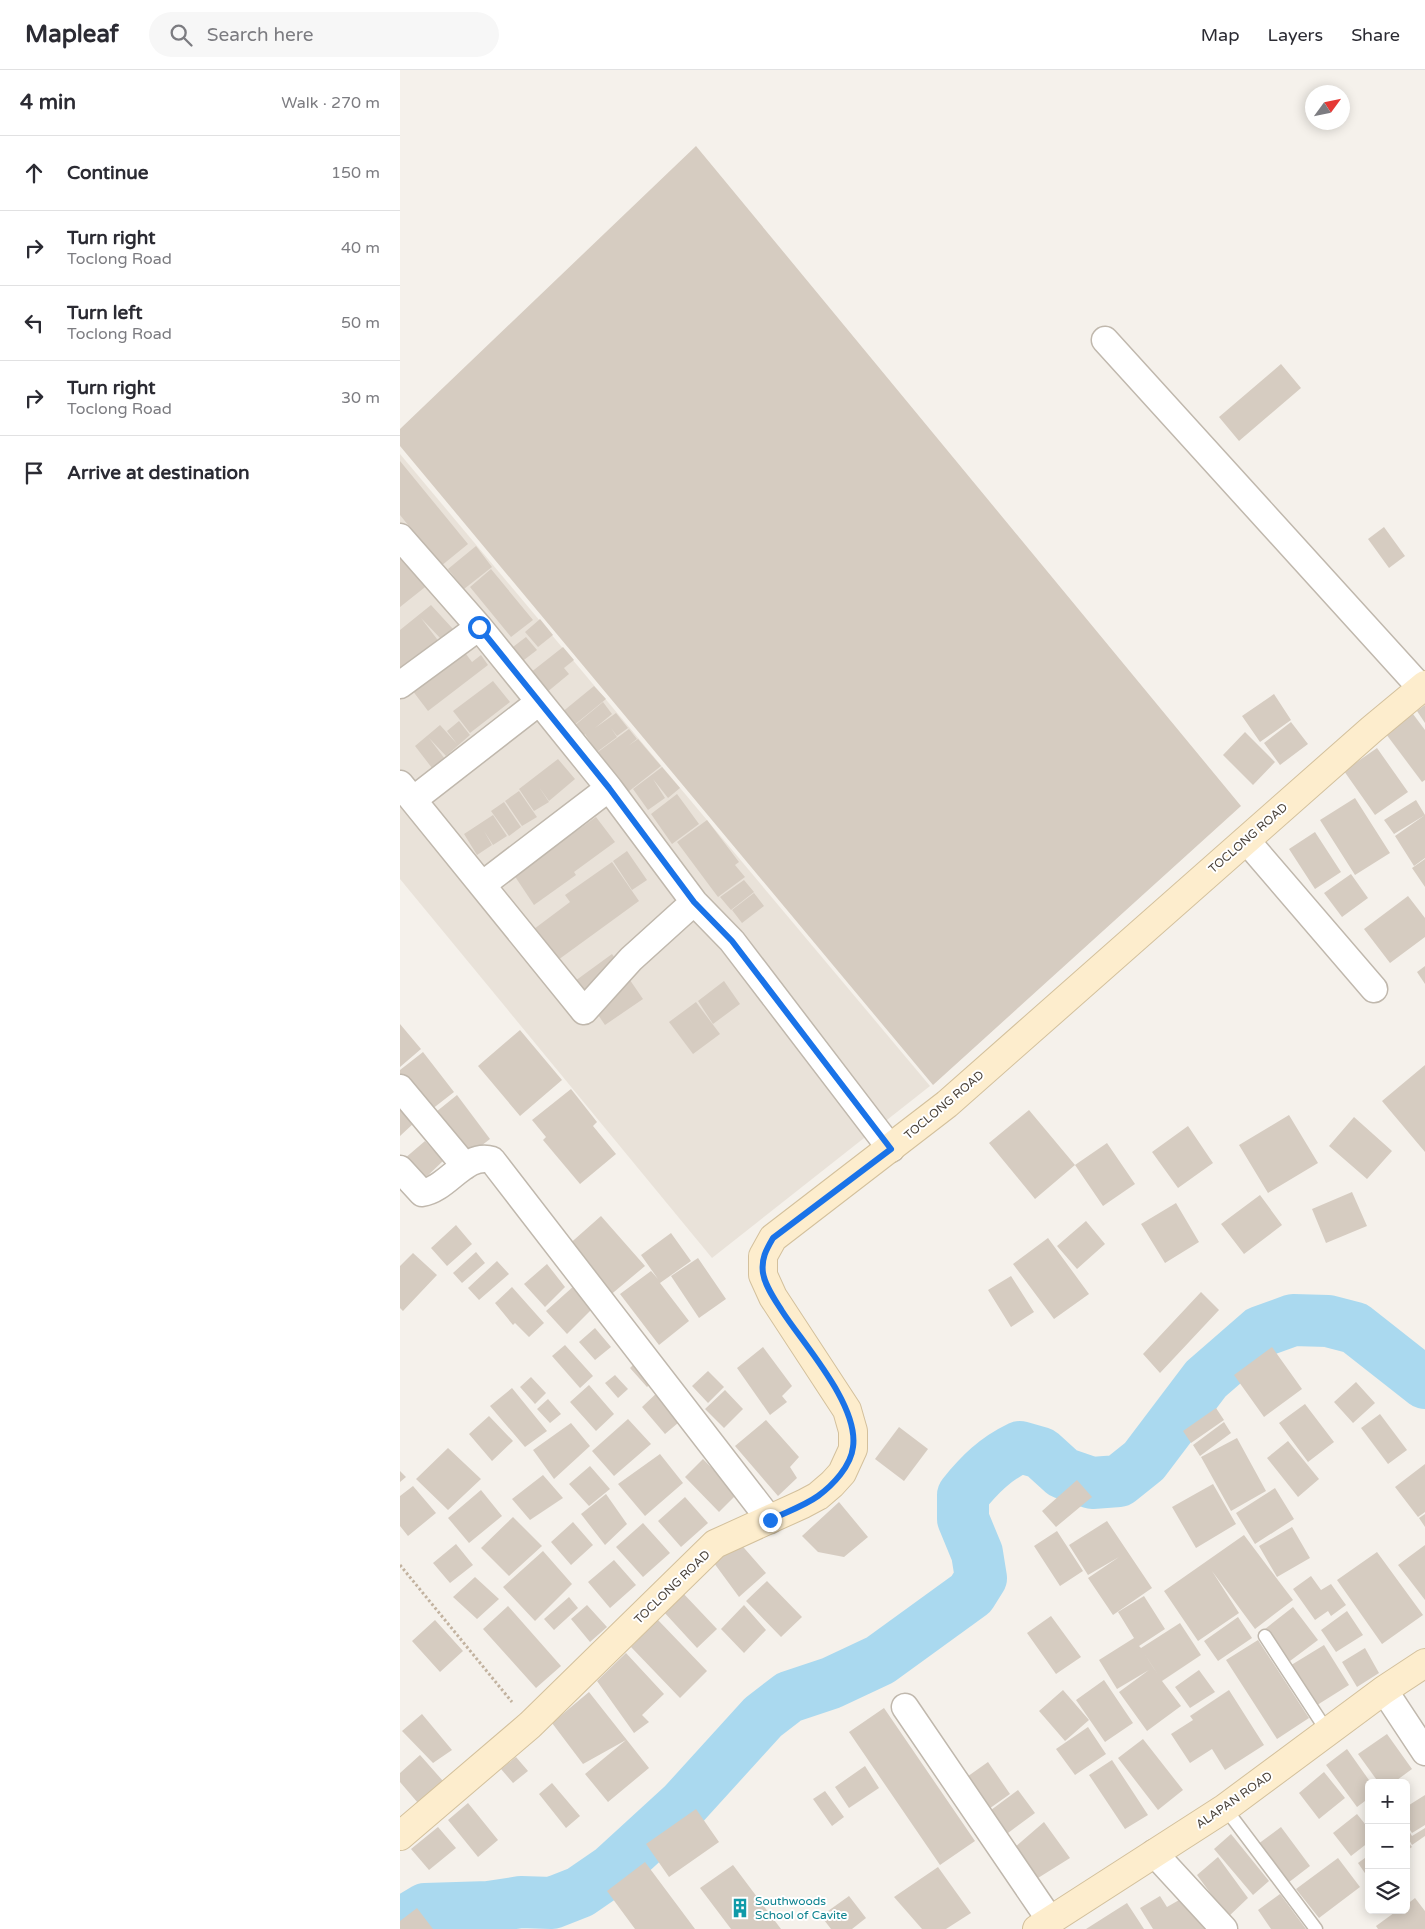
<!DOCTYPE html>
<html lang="en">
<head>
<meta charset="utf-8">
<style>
	body { margin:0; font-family:"Varela Round",sans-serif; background:#f7f7f7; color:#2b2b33 }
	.controls { position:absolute; right:15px; bottom:15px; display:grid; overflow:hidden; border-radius:8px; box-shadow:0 2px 12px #0003 }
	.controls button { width:45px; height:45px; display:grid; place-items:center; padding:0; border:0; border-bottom:1px solid #e1e1e2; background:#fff; color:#2b2b33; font:25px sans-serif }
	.compass { position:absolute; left:905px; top:15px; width:45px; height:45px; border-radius:50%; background:#fff; box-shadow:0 2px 12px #0003; rotate:57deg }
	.stop { position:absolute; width:15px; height:15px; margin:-11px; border:4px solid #1a73e8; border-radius:50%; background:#fff }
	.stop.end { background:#1a73e8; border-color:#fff; box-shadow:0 1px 5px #0008 }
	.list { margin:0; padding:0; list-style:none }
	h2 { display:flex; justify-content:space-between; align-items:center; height:65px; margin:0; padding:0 20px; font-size:21px }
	h2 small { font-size:16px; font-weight:400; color:#7c7c81 }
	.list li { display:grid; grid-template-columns:32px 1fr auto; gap:15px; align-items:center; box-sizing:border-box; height:75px; padding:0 20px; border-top:1px solid #e1e1e2 }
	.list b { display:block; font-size:19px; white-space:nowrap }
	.list p { margin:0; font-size:16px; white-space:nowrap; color:#7c7c81 }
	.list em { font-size:16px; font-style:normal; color:#7c7c81 }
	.icon { flex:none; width:28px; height:28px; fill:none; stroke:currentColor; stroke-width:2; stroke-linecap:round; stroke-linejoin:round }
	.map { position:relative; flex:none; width:1025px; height:1859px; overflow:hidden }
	header { display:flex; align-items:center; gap:30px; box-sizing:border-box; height:70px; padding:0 25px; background:#fff; border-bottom:1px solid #e1e1e2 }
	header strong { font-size:24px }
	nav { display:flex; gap:28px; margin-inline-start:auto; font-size:18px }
	.search { width:350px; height:45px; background:#f7f7f7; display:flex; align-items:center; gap:12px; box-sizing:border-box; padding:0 18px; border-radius:28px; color:#7c7c81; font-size:19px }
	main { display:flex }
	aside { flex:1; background:#fff }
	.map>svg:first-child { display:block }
	.residential { fill:#e9e2d9 }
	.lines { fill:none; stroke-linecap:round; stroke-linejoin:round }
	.river { stroke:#aad9ef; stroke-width:52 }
	.building { fill:#d6ccc1; fill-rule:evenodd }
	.lane-casing { stroke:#c0b8ad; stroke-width:15 }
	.street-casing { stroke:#c0b8ad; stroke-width:29 }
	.secondary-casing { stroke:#d3c09c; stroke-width:30 }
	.path { stroke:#c2b29f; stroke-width:3; stroke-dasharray:2.5 2.5; stroke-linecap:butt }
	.lane { stroke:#fff; stroke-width:12 }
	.street { stroke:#fff; stroke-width:26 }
	.secondary { stroke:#fdedcd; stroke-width:28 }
	.route { stroke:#1a73e8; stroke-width:6 }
	.labels { text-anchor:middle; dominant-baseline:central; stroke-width:4; stroke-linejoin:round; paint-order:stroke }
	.street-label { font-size:12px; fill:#494139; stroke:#fff }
	.culture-label { font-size:12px; fill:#0d838f; stroke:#fff; text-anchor:start }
</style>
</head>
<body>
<header>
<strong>Mapleaf</strong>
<div class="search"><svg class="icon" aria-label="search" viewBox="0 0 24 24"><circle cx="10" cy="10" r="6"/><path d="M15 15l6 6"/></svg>Search here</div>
<nav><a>Map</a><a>Layers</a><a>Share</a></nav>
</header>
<main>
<aside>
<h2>4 min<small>Walk · 270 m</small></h2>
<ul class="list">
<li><svg class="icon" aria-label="ahead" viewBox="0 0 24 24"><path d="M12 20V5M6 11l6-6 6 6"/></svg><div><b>Continue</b></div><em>150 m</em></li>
<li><svg class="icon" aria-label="right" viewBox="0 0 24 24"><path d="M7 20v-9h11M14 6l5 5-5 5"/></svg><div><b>Turn right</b><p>Toclong Road</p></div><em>40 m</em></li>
<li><svg class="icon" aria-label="left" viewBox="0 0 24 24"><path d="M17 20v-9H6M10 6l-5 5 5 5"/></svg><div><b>Turn left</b><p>Toclong Road</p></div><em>50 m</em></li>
<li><svg class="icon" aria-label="right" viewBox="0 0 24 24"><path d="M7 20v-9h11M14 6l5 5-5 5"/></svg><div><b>Turn right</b><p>Toclong Road</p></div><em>30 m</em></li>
<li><svg class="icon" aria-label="arrive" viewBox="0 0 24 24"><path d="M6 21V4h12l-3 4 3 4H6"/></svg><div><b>Arrive at destination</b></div></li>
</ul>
</aside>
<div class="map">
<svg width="1025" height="1859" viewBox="0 0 1025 1859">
	<rect width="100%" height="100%" fill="#f5f1eb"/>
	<path class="residential" d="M0 384 530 1016 312 1188 0 809Z"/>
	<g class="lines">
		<path class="river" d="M0 1854 25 1839 89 1837 121 1832 152 1833 180 1822 212 1800 283 1735 363 1647 389 1627 431 1613 480 1590 571 1524 581 1508 577 1483 563 1449V1425C580 1404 595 1389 620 1377L641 1383 663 1403 692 1413 719 1411 744 1391 806 1309 860 1262 893 1250 928 1251 955 1258 1025 1313"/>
	</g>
	<path class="building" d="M296 76 841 736 533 1015 0 376V359Z
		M881 294 901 318 839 371 819 347Z
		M0 391 68 474 41 496 0 445Z
		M984 457 1005 486 989 498 968 469Z
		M0 476 29 514 0 537Z
		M76 476 92 497 64 519 48 499Z
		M91 499 133 550 111 567 70 517Z
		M31 535 53 559 41 569 21 548 40 573 0 604V560Z
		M140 549 153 565 138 577 125 562Z
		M126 567 137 580 120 593 109 580Z
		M60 576 72 592 81 585 88 595 28 641 9 616Z
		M163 577 174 590 164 598 169 604 146 623 130 603Z
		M93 611 110 632 70 663 53 641Z
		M194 616 206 629 173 656 161 643Z
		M874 624 891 650 860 672 842 646Z
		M203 632 212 644 195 658 216 643 228 658 217 666 211 658 217 667 197 682 185 664 182 667 174 656Z
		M1025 635V653L1017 641Z
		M1013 644 1025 660V710L1022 712 986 664Z
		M59 651 70 665 46 686 29 668 45 689 32 698 15 676 40 655 57 674 47 661Z
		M891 652 908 674 880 695 864 673Z
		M229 659 237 669 228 676 238 669 261 696 228 722 198 682Z
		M845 662 875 692 853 715 823 685Z
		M977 678 1008 722 975 745 944 701Z
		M158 689 175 709 149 731 139 717 149 732 134 741 119 719Z
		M262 697 280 718 268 728 253 709 265 728 248 740 233 719Z
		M119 721 137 747 122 756 105 731Z
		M277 724 299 754 272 774 251 744Z
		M955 728 990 783 955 805 920 750Z
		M1016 730 1025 745 994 764 984 750Z
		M104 732 121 757 109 766 91 741Z
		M93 745 107 766 93 775 84 761 92 775 77 785 64 764Z
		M1025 745V788L1014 796 995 766Z
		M196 747 215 772 174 802 176 805 134 835 114 805Z
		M307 750 339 792 335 795 345 807 318 827 309 815 324 804 309 815 277 772Z
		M915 762 941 802 915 819 889 779Z
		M227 781 247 810 232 820 213 791Z
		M1025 789V817L1012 798Z
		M212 792 239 831 158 890 134 859 170 832 165 825Z
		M951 804 968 828 942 847 924 823Z
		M344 810 354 822 331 840 320 827Z
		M354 823 364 836 342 853 332 840Z
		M1008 826 1025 848V867L990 893 964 859Z
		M212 884 243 929 205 955 175 911Z
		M1025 896V914L1017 902Z
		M324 911 340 934 313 954 298 931Z
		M296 932 320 964 293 984 269 952Z
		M0 954 21 979 0 997Z
		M120 960 162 1010 120 1046 78 996Z
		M23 982 54 1022 27 1043 0 1007V1000Z
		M1025 995V1082L982 1031Z
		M171 1019 197 1052 193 1056 216 1084 180 1114 143 1070 146 1067 132 1050Z
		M57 1025 90 1069 64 1089 31 1046Z
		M0 1038 14 1053 0 1066Z
		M629 1040 675 1095 635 1129 589 1073Z
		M889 1045 918 1093 868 1123 839 1075Z
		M954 1047 992 1081 967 1109 929 1076Z
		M788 1056 813 1093 778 1118 752 1082Z
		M25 1071 43 1091 21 1112 4 1089Z
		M707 1073 735 1114 703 1136 675 1095Z
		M952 1122 967 1156 926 1173 912 1139Z
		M860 1125 882 1155 844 1184 821 1154Z
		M776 1133 799 1172 765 1193 741 1154Z
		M201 1146 245 1196 208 1227 166 1177Z
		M686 1151 705 1174 677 1199 657 1176Z
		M56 1155 72 1174 47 1196 31 1178Z
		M271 1163 291 1191 260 1213 289 1251 259 1275 220 1224 251 1201 258 1209 241 1185Z
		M648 1168 689 1224 654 1249 613 1194Z
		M76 1182 85 1193 62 1213 53 1203Z
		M13 1183 37 1205 3 1241 0 1238V1196Z
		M298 1188 326 1229 299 1248 271 1206Z
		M97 1191 109 1204 79 1230 68 1218Z
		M147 1194 165 1217 145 1237 124 1214Z
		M611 1206 634 1242 611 1257 588 1220Z
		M175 1215 194 1237 167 1264 146 1241Z
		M112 1217 144 1253 129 1267 115 1253 113 1255 95 1233Z
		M801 1222 819 1240 760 1303 743 1284Z
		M195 1258 211 1277 195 1290 179 1272Z
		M165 1275 193 1306 180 1318 152 1286Z
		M363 1277 392 1316 382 1326 387 1332 370 1345 337 1298Z
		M872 1277 902 1319 864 1347 834 1305Z
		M236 1292 253 1311 247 1317 230 1298Z
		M308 1301 324 1317 308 1333 292 1316Z
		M215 1305 228 1319 218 1328 205 1313Z
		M131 1307 146 1323 135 1334 120 1317Z
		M956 1312 975 1333 953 1353 934 1332Z
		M189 1315 214 1344 196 1361 170 1332Z
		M112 1318 147 1361 125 1377 90 1336Z
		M261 1319 285 1347 265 1364 242 1337Z
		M325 1320 343 1339 324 1358 305 1339Z
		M148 1329 161 1344 150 1353 137 1339Z
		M905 1334 934 1372 908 1392 879 1353Z
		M816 1338 824 1350 791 1373 783 1361Z
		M980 1344 1007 1380 988 1394 961 1358Z
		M89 1346 113 1371 92 1391 69 1364Z
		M228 1349 251 1374 214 1406 192 1381Z
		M366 1350 399 1387 390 1397 397 1408 378 1426 335 1376Z
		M824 1352 831 1363 800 1386 793 1375Z
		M171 1353 190 1376 154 1409 133 1380Z
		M499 1357 528 1379 504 1411 475 1389Z
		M837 1368 866 1421 831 1441 801 1387Z
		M888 1371 919 1409 898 1427 867 1388Z
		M48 1378 81 1409 48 1440 16 1409Z
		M260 1384 283 1413 245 1446 218 1414Z
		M303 1389 337 1424 319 1442 285 1407Z
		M1025 1394V1442L1018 1447 995 1417Z
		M190 1396 210 1419 189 1436 169 1414Z
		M0 1401 6 1407 0 1412Z
		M143 1405 163 1428 130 1450 112 1429Z
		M677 1410 692 1427 656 1457 642 1441Z
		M813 1414 836 1454 796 1478 772 1437Z
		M13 1416 36 1443 8 1466 0 1456V1426Z
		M875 1418 894 1449 855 1474 836 1443Z
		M81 1420 102 1446 69 1473 48 1448Z
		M206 1424 227 1454 205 1475 181 1444Z
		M285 1427 308 1453 281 1477 258 1451Z
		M439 1432 468 1467 444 1487 418 1482 402 1466Z
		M1025 1444V1457L1019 1448Z
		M113 1447 142 1476 109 1506 81 1478Z
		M707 1451 752 1518 713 1545 688 1508 719 1487 688 1505 669 1475Z
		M173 1452 193 1475 171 1495 151 1472Z
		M243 1453 270 1483 243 1507 216 1477Z
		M892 1457 910 1488 877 1507 859 1476Z
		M657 1461 683 1501 660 1516 634 1476Z
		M844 1465 893 1530 855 1559 812 1501 839 1543 798 1571 764 1521Z
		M338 1471 366 1503 339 1527 314 1493Z
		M56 1474 73 1495 50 1513 33 1493Z
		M1025 1475V1530L998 1495Z
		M143 1481 172 1514 135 1551 103 1517Z
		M977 1482 1023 1545 982 1574 937 1510Z
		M214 1490 236 1515 210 1538 188 1512Z
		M911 1506 921 1520 931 1514 946 1535 931 1546 928 1541 915 1550 893 1519Z
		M75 1507 99 1529 77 1549 53 1527Z
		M367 1511 402 1547 381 1567 346 1531Z
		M281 1521 317 1559 297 1578 263 1541Z
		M744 1526 765 1559 739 1576 741 1578 780 1553 801 1585 762 1611 781 1636 747 1661 719 1622 749 1600 717 1619 699 1590 734 1568 718 1542ZM742 1580 758 1605 753 1597Z
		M169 1527 178 1538 154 1560 144 1549Z
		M187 1535 207 1557 190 1572 171 1549Z
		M344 1535 366 1560 344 1583 321 1559Z
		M108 1536 161 1596 136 1618 83 1559Z
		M893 1537 918 1570 890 1591 865 1559Z
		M947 1541 963 1565 936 1582 921 1560Z
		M651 1546 681 1587 656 1604 627 1563Z
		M838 1547 852 1568 818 1591 804 1571Z
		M35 1550 63 1581 40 1602 12 1571Z
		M258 1550 307 1601 280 1628 231 1577Z
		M858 1570 909 1648 877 1669 826 1590Z
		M924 1575 949 1615 914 1637 888 1597Z
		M965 1578 979 1603 957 1617 942 1592Z
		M226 1583 264 1624 242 1645 249 1652 234 1663 197 1611Z
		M799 1600 815 1622 790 1638 775 1617Z
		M704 1610 733 1653 705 1672 676 1630Z
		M663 1620 689 1650 665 1671 639 1641Z
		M829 1620 864 1675 825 1700 812 1679 790 1693 771 1664 793 1650 790 1646Z
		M189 1622 249 1698 208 1732 185 1704 226 1670 183 1694 152 1653Z
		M484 1638 575 1771 540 1795 449 1662Z
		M22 1644 52 1680 33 1693 2 1661Z
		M688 1657 706 1684 675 1705 656 1679Z
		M987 1664 1012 1699 993 1713H979L958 1684Z
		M743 1669 783 1720 758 1740 718 1688Z
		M947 1679 971 1713H969V1728L957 1737 926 1695Z
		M20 1685 43 1711 18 1733 0 1712V1703Z
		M116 1687 128 1701 113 1713 101 1699Z
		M712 1690 748 1745 725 1759 689 1705Z
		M588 1692 610 1724 586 1741 564 1709Z
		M465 1696 479 1718 449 1738 435 1717Z
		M924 1702 945 1728 919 1749 899 1723Z
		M152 1713 180 1746 166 1758 139 1724Z
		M618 1720 635 1743 604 1766 587 1743Z
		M425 1721 444 1747 432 1756 413 1729Z
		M1025 1725V1755L1012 1763 1006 1754V1737Z
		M68 1733 98 1770 78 1787 48 1750Z
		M296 1739 319 1772 269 1807 246 1774Z
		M957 1744 969 1759V1772L951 1786 933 1763Z
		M644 1752 670 1788 638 1808 615 1777Z
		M1006 1756 1012 1766 1025 1758V1766L1012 1775 1006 1765Z
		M38 1757 56 1778 29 1800 11 1779Z
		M881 1757 910 1796 884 1816 854 1777Z
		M831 1764 869 1811 853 1825 814 1779Z
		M1006 1769 1012 1777 1006 1781Z
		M969 1785V1809L958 1793Z
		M818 1787 848 1828 828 1847 797 1805Z
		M938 1788 960 1817 919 1848 896 1819Z
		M245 1792 295 1859H235L207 1821Z
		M333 1795 381 1859H331L300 1818Z
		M538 1797 571 1843 546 1859H522L494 1827Z
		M880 1824 906 1859H871L858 1840Z
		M449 1826 466 1848 452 1859H431L421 1846Z
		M760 1826 767 1837 786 1826 807 1859H753L740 1838Z
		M1015 1828 1025 1841V1859H978L976 1856 998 1840H1006V1835Z
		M727 1833 744 1859H686Z
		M17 1838 33 1859H0V1851Z"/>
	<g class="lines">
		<defs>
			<path id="lane" d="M865 1566 927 1661
				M825 1738 916 1859"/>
			<path id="street" d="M705 270 1021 618
				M0 467 79 557 209 718 294 832 332 871 491 1079
				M0 615 79 557
				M0 714 184 941 231 889 294 832
				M13 730 139 632
				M846 770 974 919
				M82 815 209 718
				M0 1018 65 1096
				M0 1099 22 1123C48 1119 65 1082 92 1090L370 1450
				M984 1620 1025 1682
				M505 1637 650 1850
				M754 1783 824 1859"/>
			<path id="secondary" d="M0 1766 130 1655 315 1474 403 1434 418 1426 432 1414 442 1403 453 1379V1361L447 1340 373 1227 363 1205V1186L373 1168 547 1034 972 659 1025 615
				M637 1859 825 1738 984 1620 1025 1593"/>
		</defs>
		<use href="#lane" class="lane-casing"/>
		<use href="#street" class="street-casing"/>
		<use href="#secondary" class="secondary-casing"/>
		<path class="path" d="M0 1495 112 1632"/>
		<use href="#lane" class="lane"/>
		<use href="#street" class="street"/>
		<use href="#secondary" class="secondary"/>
	</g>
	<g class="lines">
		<path class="route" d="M79 557 209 718 294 832 332 871 491 1079 373 1168C366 1180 361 1189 363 1203 365 1216 375 1230 382 1241 404 1275 459 1335 453 1377 451 1396 433 1415 418 1426 404 1436 386 1442 370 1450"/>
	</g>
	<defs>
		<symbol id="building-bare" viewBox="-9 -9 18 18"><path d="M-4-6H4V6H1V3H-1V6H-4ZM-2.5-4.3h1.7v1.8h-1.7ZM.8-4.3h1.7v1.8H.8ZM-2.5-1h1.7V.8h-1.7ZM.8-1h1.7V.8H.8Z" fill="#0f9aa8" stroke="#fff" stroke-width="2.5" paint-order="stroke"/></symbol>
	</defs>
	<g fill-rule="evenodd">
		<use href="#building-bare" x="326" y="1824" width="28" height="28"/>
	</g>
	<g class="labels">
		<g class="street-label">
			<text transform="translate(848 768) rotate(-41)">TOCLONG ROAD</text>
			<text transform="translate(544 1035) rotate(-40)">TOCLONG ROAD</text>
			<text transform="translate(272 1517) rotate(-44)">TOCLONG ROAD</text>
			<text transform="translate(834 1730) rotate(-35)">ALAPAN ROAD</text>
		</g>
		<g class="culture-label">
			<text x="355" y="1831">Southwoods<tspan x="355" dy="14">School of Cavite</tspan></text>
		</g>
	</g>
</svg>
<div class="controls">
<button>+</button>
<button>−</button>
<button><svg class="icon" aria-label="layers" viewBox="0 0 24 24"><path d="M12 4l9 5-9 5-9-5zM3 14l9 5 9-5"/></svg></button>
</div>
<svg class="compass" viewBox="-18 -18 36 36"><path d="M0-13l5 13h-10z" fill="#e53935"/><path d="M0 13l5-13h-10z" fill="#7c7c81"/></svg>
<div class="stop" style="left:79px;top:557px"></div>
<div class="stop end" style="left:370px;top:1450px"></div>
</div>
</main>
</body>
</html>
